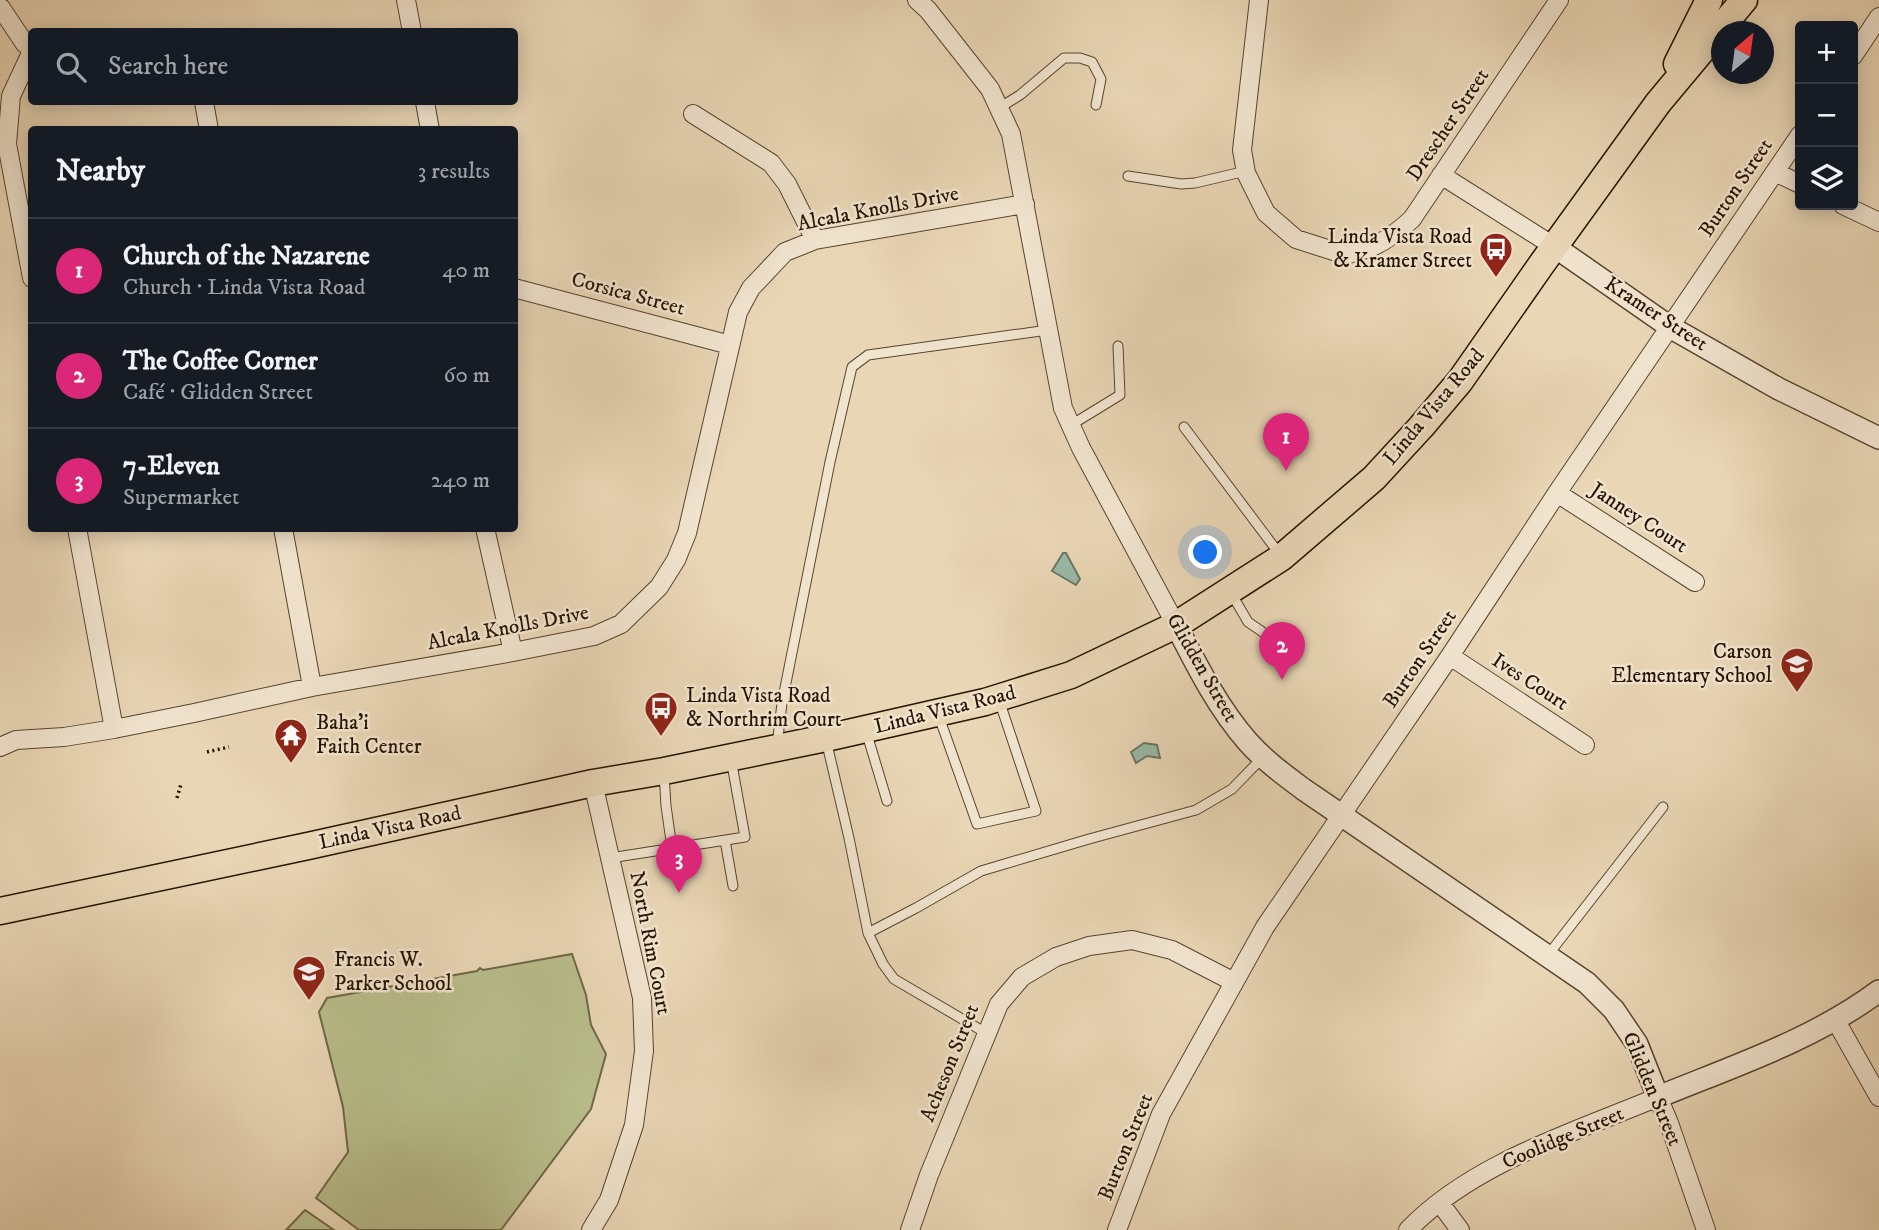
<!DOCTYPE html>
<html lang="en">
<head>
<meta charset="utf-8">
<style>
	body { margin:0; font-family:"IM FELL DW Pica",serif; background:#20242c; color:#f1f3f6 }
	.controls { position:absolute; right:21px; top:21px; display:grid; overflow:hidden; border-radius:7px; box-shadow:0 4px 18px #0003 }
	.controls button { width:63px; height:63px; display:grid; place-items:center; padding:0; border:0; border-bottom:2px solid #363941; background:#171b24; color:#f1f3f6; font:35px sans-serif }
	.compass { position:absolute; left:1711px; top:21px; width:63px; height:63px; border-radius:50%; background:#171b24; box-shadow:0 4px 18px #0003; rotate:29deg }
	.you { position:absolute; left:1206px; top:553px; width:24px; height:24px; margin:-18px; border:5px solid #fff; border-radius:50%; background:#1a73e8; box-shadow:0 0 0 10px #1a73e833 }
	.badge { display:grid; place-items:center; width:46px; height:46px; border-radius:50%; background:#db2777; color:#fff; font-size:23px; font-weight:700 }
	.pin { position:absolute; translate:-50% -58px; filter:drop-shadow(0 2px 4px #0008) }
	.pin::after { content:''; position:absolute; top:37px; width:24px; height:21px; background:inherit; clip-path:polygon(0 0,100% 0,50% 100%) }
	.list { margin:0; padding:0; list-style:none }
	h2 { display:flex; justify-content:space-between; align-items:center; height:91px; margin:0; padding:0 28px; font-size:30px }
	h2 small { font-size:23px; font-weight:400; color:#9ea1a6 }
	.list li { display:grid; grid-template-columns:46px 1fr auto; gap:21px; align-items:center; box-sizing:border-box; height:105px; padding:0 28px; border-top:2px solid #363941 }
	.list b { display:block; font-size:26px; white-space:nowrap }
	.list p { margin:0; font-size:23px; white-space:nowrap; color:#9ea1a6 }
	.list em { font-size:23px; font-style:normal; color:#9ea1a6 }
	.icon { flex:none; width:38px; height:38px; fill:none; stroke:currentColor; stroke-width:2; stroke-linecap:round; stroke-linejoin:round }
	.map { position:relative; flex:none; width:1879px; height:1230px; overflow:hidden }
	.search { position:absolute; background:#171b24; box-shadow:0 4px 18px #0003; left:28px; top:28px; width:490px; height:77px; display:flex; align-items:center; gap:18px; box-sizing:border-box; padding:0 24px; border-radius:7px; color:#9ea1a6; font-size:26px }
	.panel { position:absolute; background:#171b24; box-shadow:0 4px 18px #0003; left:28px; top:126px; width:490px; height:406px; border-radius:7px }
	.map>svg:first-child { display:block }
	.green { fill:#b8bd8c; stroke:#6f6846; stroke-width:2 }
	.water { fill:#99baa8; stroke:#6b7765; stroke-width:2 }
	.lines { fill:none; stroke-linecap:round; stroke-linejoin:round }
	.service-casing { stroke:#57442e; stroke-width:11 }
	.minor-casing { stroke:#57442e; stroke-width:20 }
	.tertiary-casing { stroke:#57442e; stroke-width:24 }
	.primary-casing { stroke:#261301; stroke-width:29 }
	.path { stroke:#261301; stroke-width:3.5; stroke-dasharray:2 3.5; stroke-linecap:butt }
	.service { stroke:#f1e4cf; stroke-width:9 }
	.minor { stroke:#f1e4cf; stroke-width:18 }
	.tertiary { stroke:#f1e4cf; stroke-width:21 }
	.primary { stroke:#e9d6b5; stroke-width:26 }
	.labels { text-anchor:middle; dominant-baseline:central; stroke-width:5; stroke-linejoin:round; paint-order:stroke }
	.street-label { font-size:21px; fill:#261301; stroke:#f1e4cf }
	.poi-label { font-size:21px; fill:#261301; stroke:#f1e4cf; text-anchor:start }
</style>
</head>
<body>
<div class="map">
<svg width="1879" height="1230" viewBox="0 0 1879 1230">
	<rect width="100%" height="100%" fill="#e9d6b5"/>
	<filter id="stains"><feTurbulence type="fractalNoise" baseFrequency=".00286" numOctaves="4"/><feColorMatrix values="0 0 0 0 .2 0 0 0 0 .09 0 0 0 0 .02 0 0 0 .5 -.17"/></filter>
	<radialGradient id="worn" r=".72"><stop offset=".6" stop-color="#630" stop-opacity="0"/><stop offset="1" stop-color="#630" stop-opacity=".3"/></radialGradient>
	<path class="green" d="M572 954 586 995 591 1025 606 1054 591 1109 501 1230H359L316 1198 348 1152 343 1107 319 1012 327 998 477 971 480 968 483 970Z
		M305 1210 334 1230H286Z"/>
	<path class="water" d="M1063 553H1066L1080 579 1076 585 1052 571Z
		M1144 743 1157 745 1160 758 1147 756 1136 763 1131 752Z"/>
	<g class="lines">
		<defs>
			<path id="service" d="M999 108 1020 95 1064 58H1080L1092 62 1101 79 1096 105
				M1128 176 1181 184 1195 183 1246 171
				M1071 425 1120 395 1118 346
				M1184 427 1281 556
				M1231 593 1248 622 1292 652
				M938 714 977 824 1036 811 999 700
				M866 731 887 801
				M826 740 849 838 868 933 883 964 894 979 986 1033
				M777 746 782 703 830 462 852 367 868 355 1048 330
				M664 773 666 806 672 848
				M725 840 733 886
				M610 858 745 837 731 759
				M868 933 916 908 981 871 1089 839 1196 810 1232 789 1263 757
				M1548 955 1663 807"/>
			<path id="minor" d="M406 0 412 32
				M917 0 928 10 990 89 1011 134 1063 408 1081 448 1176 625
				M1259 0 1242 150 1246 173 1266 213 1296 239 1346 255C1355 251 1365 250 1374 246 1389 239 1400 230 1412 219L1559 0
				M1 8 25 44 32 46
				M32 51 11 96 7 144 32 278
				M1853 56 1879 17
				M204 102 209 130
				M425 102 430 130
				M693 114 771 163 787 184 815 240
				M1775 172 1800 184
				M1441 175 1555 247
				M1843 205 1879 222
				M514 288 730 345
				M1557 493 1695 582
				M77 528 114 729
				M283 528 312 687
				M485 528 513 652
				M1450 656 1585 745
				M0 747 16 740 64 737 114 729 194 713 312 687 513 652 594 636 621 624 659 587 676 560 687 533 738 312 751 288 785 252 815 240 1025 204
				M1836 1021 1879 1097
				M1440 1203 1460 1230
				M591 1230 609 1200 634 1125 644 1051 642 998 593 783
				M910 1230 929 1175 999 1004 1022 977 1056 957 1089 946 1132 940 1172 950 1234 982
				M1117 1230 1161 1114 1265 927 1450 656 1557 493 1800 135
				M1408 1230C1472 1163 1575 1132 1658 1097L1669 1123 1706 1230"/>
			<path id="tertiary" d="M1555 247 1670 327 1779 389 1879 438
				M1176 625C1197 666 1218 708 1248 742 1264 760 1283 774 1303 789L1587 983 1614 1010 1637 1044 1658 1097C1734 1066 1813 1040 1879 991"/>
			<path id="primary" d="M1677 64 1709 0
				M0 911 308 846 593 783 664 771 826 738 985 702 1071 675 1176 625 1282 557 1374 478 1421 427 1460 381 1541 265 1658 103 1744 0"/>
		</defs>
		<use href="#service" class="service-casing"/>
		<use href="#minor" class="minor-casing"/>
		<use href="#tertiary" class="tertiary-casing"/>
		<use href="#primary" class="primary-casing"/>
		<path class="path" d="M207 752 229 747
			M177 798 181 784"/>
		<use href="#service" class="service"/>
		<use href="#minor" class="minor"/>
		<use href="#tertiary" class="tertiary"/>
		<use href="#primary" class="primary"/>
	</g>
	<defs>
		<symbol id="bus-pin" viewBox="-11 -11 22 30"><path d="M0 17L-7.5 6A9.5 9.5 0 1 1 7.5 6Z" fill="#8f2418" stroke="#f1e4cf"/><path d="M-5-6H5V4H4V6H2V4H-2V6H-4V4H-5ZM-3.5-4V0h7V-4ZM-3.5 1.2v1.5H-2V1.2ZM2 1.2v1.5H3.5V1.2Z" fill="#fff"/></symbol>
		<symbol id="school-pin" viewBox="-11 -11 22 30"><path d="M0 17L-7.5 6A9.5 9.5 0 1 1 7.5 6Z" fill="#8f2418" stroke="#f1e4cf"/><path d="M0-5L7-2L0 1L-7-2ZM-4 1L0 2.5L4 1V4Q0 6-4 4Z" fill="#fff"/></symbol>
		<symbol id="temple-pin" viewBox="-11 -11 22 30"><path d="M0 17L-7.5 6A9.5 9.5 0 1 1 7.5 6Z" fill="#8f2418" stroke="#f1e4cf"/><path d="M0-6L5-2H3V0L6.5 2.5H4V6H1.5V3h-3V6H-4V2.5H-6.5L-3 0V-2H-5Z" fill="#fff"/></symbol>
	</defs>
	<g fill-rule="evenodd">
		<use href="#bus-pin" x="1477" y="230" width="38" height="52"/>
		<use href="#school-pin" x="1778" y="645" width="38" height="52"/>
		<use href="#bus-pin" x="642" y="689" width="38" height="52"/>
		<use href="#temple-pin" x="272" y="716" width="38" height="52"/>
		<use href="#school-pin" x="290" y="953" width="38" height="52"/>
	</g>
	<g class="labels">
		<g class="street-label">
			<text transform="translate(1448 125) rotate(-56)">Drescher Street</text>
			<text transform="translate(1736 188) rotate(-56)">Burton Street</text>
			<text transform="translate(878 209) rotate(-11)">Alcala Knolls Drive</text>
			<text transform="translate(628 294) rotate(15)">Corsica Street</text>
			<text transform="translate(1656 314) rotate(33)">Kramer Street</text>
			<text transform="translate(1434 407) rotate(-50)">Linda Vista Road</text>
			<text transform="translate(1639 518) rotate(33)">Janney Court</text>
			<text transform="translate(508 628) rotate(-11)">Alcala Knolls Drive</text>
			<text transform="translate(1420 659) rotate(-56)">Burton Street</text>
			<text transform="translate(1202 668) rotate(60)">Glidden Street</text>
			<text transform="translate(1530 682) rotate(33)">Ives Court</text>
			<text transform="translate(945 710) rotate(-14)">Linda Vista Road</text>
			<text transform="translate(390 828) rotate(-12)">Linda Vista Road</text>
			<text transform="translate(650 943) rotate(79)">North Rim Court</text>
			<text transform="translate(950 1063) rotate(-68)">Acheson Street</text>
			<text transform="translate(1652 1089) rotate(67)">Glidden Street</text>
			<text transform="translate(1563 1138) rotate(-23)">Coolidge Street</text>
			<text transform="translate(1126 1147) rotate(-68)">Burton Street</text>
		</g>
		<g class="poi-label">
			<text x="1472" y="237" text-anchor="end">Linda Vista Road<tspan x="1472" dy="24">&amp; Kramer Street</tspan></text>
			<text x="1772" y="652" text-anchor="end">Carson<tspan x="1772" dy="24">Elementary School</tspan></text>
			<text x="686" y="696">Linda Vista Road<tspan x="686" dy="24">&amp; Northrim Court</tspan></text>
			<text x="316" y="723">Baha'i<tspan x="316" dy="24">Faith Center</tspan></text>
			<text x="334" y="960">Francis W.<tspan x="334" dy="24">Parker School</tspan></text>
		</g>
	</g>
	<rect width="100%" height="100%" filter="url(#stains)"/>
	<rect width="100%" height="100%" fill="url(#worn)"/>
</svg>
<div class="controls">
<button>+</button>
<button>−</button>
<button><svg class="icon" aria-label="layers" viewBox="0 0 24 24"><path d="M12 4l9 5-9 5-9-5zM3 14l9 5 9-5"/></svg></button>
</div>
<svg class="compass" viewBox="-18 -18 36 36"><path d="M0-13l5 13h-10z" fill="#e53935"/><path d="M0 13l5-13h-10z" fill="#9ea1a6"/></svg>
<div class="you"></div>
<div class="pin badge" style="left:1286px;top:471px">1</div>
<div class="pin badge" style="left:1282px;top:680px">2</div>
<div class="pin badge" style="left:679px;top:893px">3</div>
<div class="search"><svg class="icon" aria-label="search" viewBox="0 0 24 24"><circle cx="10" cy="10" r="6"/><path d="M15 15l6 6"/></svg>Search here</div>
<section class="panel">
<h2>Nearby<small>3 results</small></h2>
<ul class="list">
<li><span class="badge">1</span><div><b>Church of the Nazarene</b><p>Church · Linda Vista Road</p></div><em>40 m</em></li>
<li><span class="badge">2</span><div><b>The Coffee Corner</b><p>Café · Glidden Street</p></div><em>60 m</em></li>
<li><span class="badge">3</span><div><b>7-Eleven</b><p>Supermarket</p></div><em>240 m</em></li>
</ul>
</section>
</div>
</body>
</html>
